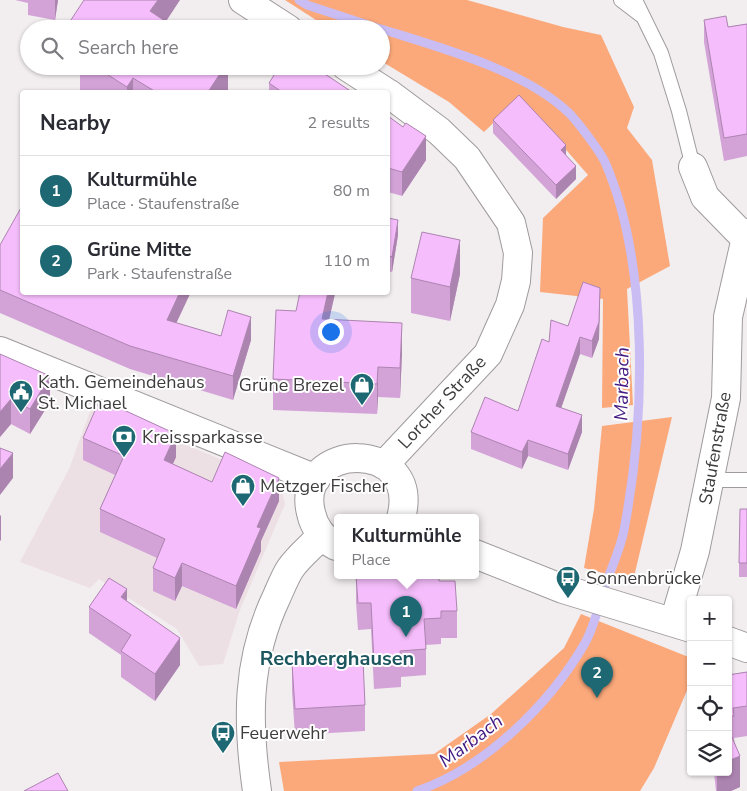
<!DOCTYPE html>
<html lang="en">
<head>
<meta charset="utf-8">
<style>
	body { margin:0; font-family:"Nunito Sans",sans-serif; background:#f7f7f7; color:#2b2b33 }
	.controls { position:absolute; right:15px; bottom:15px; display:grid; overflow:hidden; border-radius:5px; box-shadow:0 1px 4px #0004 }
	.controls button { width:45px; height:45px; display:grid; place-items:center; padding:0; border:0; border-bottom:1px solid #e1e1e2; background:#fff; color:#2b2b33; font:25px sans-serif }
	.you { position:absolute; left:330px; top:331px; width:18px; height:18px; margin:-12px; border:4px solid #fff; border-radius:50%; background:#1a73e8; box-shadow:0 0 0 8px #1a73e833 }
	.badge { display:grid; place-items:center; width:32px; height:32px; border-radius:50%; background:#1d6872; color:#fff; font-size:16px; font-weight:700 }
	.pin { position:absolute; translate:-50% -41px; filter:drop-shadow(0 1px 2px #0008) }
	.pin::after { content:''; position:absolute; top:26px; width:18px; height:15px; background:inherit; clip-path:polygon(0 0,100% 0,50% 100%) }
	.popup { position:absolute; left:334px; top:514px; width:145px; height:65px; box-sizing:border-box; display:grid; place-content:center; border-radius:5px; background:#fff; filter:drop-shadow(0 1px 4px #0005); font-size:16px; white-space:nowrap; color:#7c7c81 }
	.popup b { font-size:19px; color:#2b2b33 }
	.popup::after { content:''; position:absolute; left:50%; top:100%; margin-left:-10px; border:10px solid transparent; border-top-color:#fff }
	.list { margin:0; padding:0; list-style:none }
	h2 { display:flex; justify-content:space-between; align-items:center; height:65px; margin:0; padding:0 20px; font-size:21px }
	h2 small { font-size:16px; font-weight:400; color:#7c7c81 }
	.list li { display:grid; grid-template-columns:32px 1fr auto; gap:15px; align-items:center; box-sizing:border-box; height:70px; padding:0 20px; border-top:1px solid #e1e1e2 }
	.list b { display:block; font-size:19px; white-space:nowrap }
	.list p { margin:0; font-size:16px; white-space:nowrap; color:#7c7c81 }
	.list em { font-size:16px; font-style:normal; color:#7c7c81 }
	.icon { flex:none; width:28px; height:28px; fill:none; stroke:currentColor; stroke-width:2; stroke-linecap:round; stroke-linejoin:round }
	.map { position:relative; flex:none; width:747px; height:791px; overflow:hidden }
	.search { position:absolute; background:#fff; box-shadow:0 1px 4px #0004; left:20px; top:20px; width:370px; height:55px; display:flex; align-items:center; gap:12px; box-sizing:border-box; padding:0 18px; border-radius:28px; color:#7c7c81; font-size:19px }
	.panel { position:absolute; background:#fff; box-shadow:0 1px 4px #0004; left:20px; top:90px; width:370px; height:205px; border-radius:5px }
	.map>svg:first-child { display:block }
	.built { fill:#ede0e5 }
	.green { fill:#fba97b }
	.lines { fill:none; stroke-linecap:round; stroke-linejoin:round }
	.stream { stroke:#c9bdf4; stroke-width:9 }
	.service-casing { stroke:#9f9b9c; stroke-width:16 }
	.minor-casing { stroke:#9f9b9c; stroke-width:30 }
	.tertiary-casing { stroke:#9f9b9c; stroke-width:30 }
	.primary-casing { stroke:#9f9b9c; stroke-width:30 }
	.service { stroke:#fff; stroke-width:14 }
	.minor { stroke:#fff; stroke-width:28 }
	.tertiary { stroke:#fff; stroke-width:28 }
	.primary { stroke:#fff; stroke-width:28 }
	.wall { fill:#d3a3d8 }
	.shaded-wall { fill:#ac84b0 }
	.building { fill:#f5bdfb; stroke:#ac84b0 }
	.labels { text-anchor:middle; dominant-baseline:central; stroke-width:4; stroke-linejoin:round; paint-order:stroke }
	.poi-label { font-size:18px; fill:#3e3c3d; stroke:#fff; text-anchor:start }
	.street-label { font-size:18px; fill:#3e3c3d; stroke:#fff }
	.water-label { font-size:19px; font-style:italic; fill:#431b82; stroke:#fff }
	.quarter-label { font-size:20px; font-weight:bold; fill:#1c565e; stroke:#fff }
</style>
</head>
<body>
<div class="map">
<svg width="747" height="791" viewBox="0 0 747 791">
	<rect width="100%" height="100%" fill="#f2edef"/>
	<path class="built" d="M92 406 280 484 285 504 240 610 223 664 199 666 177 629 99 579 90 588 20 562 69 469Z"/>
	<path class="green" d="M285 0H467L563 27 601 35 634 107 627 128 652 160 670 266 627 289 633 405 602 408 603 299 540 292 543 218 588 175 520 97 484 132 449 102 381 61V29H330Z
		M672 417 633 581 584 568 594 509 602 426Z
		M581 614 691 658V681L654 768 640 791H284L279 762 434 754 491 714 564 648Z"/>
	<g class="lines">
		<path class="stream" d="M299 0 307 5 380 29
			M381 29C441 48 525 70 570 114 580 125 599 150 605 162 650 266 645 421 624 530 620 551 610 571 603 591 598 608 594 627 585 643 550 704 485 768 417 791"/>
		<defs>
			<path id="service" d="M621 0 642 16
				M635 0 661 53 679 111 693 167
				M710 480H747"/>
			<path id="minor" d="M693 167 705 197 744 237
				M475 554 563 589 691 628
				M674 622 695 551 726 398 728 317 747 233
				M728 641 747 648"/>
			<path id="tertiary" d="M0 351 316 479"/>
			<path id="primary" d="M243 0 288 29
				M346 66 386 92
				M384 465 488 354 510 305 516 281 518 253 511 223 467 158 439 131 388 93
				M336 546C323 539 314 527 311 513 293 441 423 437 401 518
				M257 791C247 722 246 661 277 596 281 587 285 577 290 569 298 557 312 546 322 535"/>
		</defs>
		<use href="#service" class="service-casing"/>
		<use href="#minor" class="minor-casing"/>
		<use href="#tertiary" class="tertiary-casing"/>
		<use href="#primary" class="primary-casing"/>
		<use href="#service" class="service"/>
		<use href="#minor" class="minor"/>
		<use href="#tertiary" class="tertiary"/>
		<use href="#primary" class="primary"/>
	</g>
	<path class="wall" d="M15 0H58L55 20 28 15V3Z
		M704 20 728 27 747 24V156L724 161 704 42Z
		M68 66H228V92H82L80 91V74Z
		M278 66H313L352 92H269V83L278 70Z
		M388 116 426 160 402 196 388 192Z
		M493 120 566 155 576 179 556 199 493 133Z
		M388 218 398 235 392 272 388 271Z
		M0 245 22 292H190L176 323 221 336 251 340 233 400 130 369 0 313Z
		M460 274 450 321 411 313V278Z
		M335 292 329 320 402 353 400 398 378 397 377 414 273 410V379L296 311Z
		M600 305 599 339 592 358 580 354 561 408 582 432 568 470 528 456 522 469 471 449V432L518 411 549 342Z
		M0 354 50 402 30 434 11 424 0 437Z
		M83 438 176 457 173 464 212 482 279 501 261 541V551L236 609 182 586 175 601 153 591V568L157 558 100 532V509L115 475 83 460Z
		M747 509V577H739V563Z
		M356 576 439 581 457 611V638H441V644L426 645V675L401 677V687L374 689 371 629 358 630 356 602Z
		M127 601 180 665 155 701 121 677V655L89 633V607Z
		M292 664 365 705V731L295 735 292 691Z
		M747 672V736L734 738 740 787 731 791H716L714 772H728V675Z"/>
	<path class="shaded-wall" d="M55 0H58L55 20Z
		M158 0H180L161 29 150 11Z
		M225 66H228V92H208Z
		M133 78V92H127V87Z
		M426 136V160L402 196V172Z
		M566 145V158L561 150Z
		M576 166V179L556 199V185Z
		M398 220V235L392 272V257Z
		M460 240V274L450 321V287Z
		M600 288 599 339 592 358V341Z
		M180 292H190V294L167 343V320Z
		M328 292H335V294L322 350V319Z
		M251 317V340L233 400V376Z
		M402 323V353L400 398V368Z
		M580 337V354L556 423V406Z
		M378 367V397L377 414V384Z
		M50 376V402L30 434V409Z
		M11 399V424L0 437V412Z
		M582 415V432L568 470V454Z
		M176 434V457L164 483V460Z
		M528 440V456L522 469V452Z
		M13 453V478L0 495V469Z
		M279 478V501L261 541V551L236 609V586L257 527Z
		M1 515V540L0 541V516Z
		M182 563V586L175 601V578Z
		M127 589V616L121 597Z
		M180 638V665L155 701V674Z
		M740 756V787L731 791H717V772H728V761Z"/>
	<path class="building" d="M84 0H158L150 11 177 29H65Z
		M726 16 728 27 747 24V134L724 138 704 20Z
		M94 66H225L208 92H156L133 78 127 87Z
		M279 66H313L352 92H282L269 83 279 67Z
		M519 95 566 145 561 150 576 166 556 185 493 120Z
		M388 116 403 127 406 123 426 136 402 172 388 168Z
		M22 206V292H180L167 320 221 336 228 310 251 317 233 376 130 346 0 290V245Z
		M388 218 398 220 392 257 388 256Z
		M422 232 460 240 450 287 411 278Z
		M583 282 600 288 599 322 592 341 580 337 556 406 582 415 568 454 528 440 522 452 471 432 485 397 518 411 542 339 549 342 551 320 568 326Z
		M300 292H328L322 319 402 323 400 368 378 367 377 384 273 379 276 310 296 311Z
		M0 354 50 376 30 409 11 399 0 412Z
		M100 399 176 434 164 460 212 482 225 452 279 478 257 527 261 528 236 586 182 563 175 578 153 568 165 539 100 509 124 456 83 438Z
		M0 448 13 453 0 469Z
		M740 509H747V563H739Z
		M356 576H439V581H455L457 611H441V618L424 619 426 649 400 651 401 661 374 662 371 603H358Z
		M109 578 127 589 121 597 180 638 155 674 121 651 131 635 89 607Z
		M363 660 365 705 295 709 292 664Z
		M747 672V706L733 708 734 716 728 717V675Z
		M728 728 740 756 728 761Z
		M58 773 68 791H24Z"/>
	<defs>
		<symbol id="shop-pin" viewBox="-11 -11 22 30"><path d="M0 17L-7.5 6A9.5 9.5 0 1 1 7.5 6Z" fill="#1d6872" stroke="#fff"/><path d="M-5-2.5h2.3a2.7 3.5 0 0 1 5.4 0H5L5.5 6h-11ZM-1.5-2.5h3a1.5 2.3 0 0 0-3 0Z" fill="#fff"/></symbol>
		<symbol id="civic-pin" viewBox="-11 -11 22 30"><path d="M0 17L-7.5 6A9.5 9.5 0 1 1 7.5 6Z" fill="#1d6872" stroke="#fff"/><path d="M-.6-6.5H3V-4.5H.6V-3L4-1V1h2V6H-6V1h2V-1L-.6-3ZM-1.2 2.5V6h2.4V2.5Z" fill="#fff"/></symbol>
		<symbol id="bank-pin" viewBox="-11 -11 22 30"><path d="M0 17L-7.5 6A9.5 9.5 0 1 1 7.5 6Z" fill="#1d6872" stroke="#fff"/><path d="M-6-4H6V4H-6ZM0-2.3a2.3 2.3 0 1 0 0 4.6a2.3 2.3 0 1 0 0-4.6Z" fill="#fff"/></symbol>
		<symbol id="bus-pin" viewBox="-11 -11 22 30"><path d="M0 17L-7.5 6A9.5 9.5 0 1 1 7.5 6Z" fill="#1d6872" stroke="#fff"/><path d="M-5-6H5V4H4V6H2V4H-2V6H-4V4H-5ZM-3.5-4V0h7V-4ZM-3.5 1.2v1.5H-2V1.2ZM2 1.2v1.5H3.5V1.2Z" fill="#fff"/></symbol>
	</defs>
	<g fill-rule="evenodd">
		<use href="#shop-pin" x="348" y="371" width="28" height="38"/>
		<use href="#civic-pin" x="7" y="378" width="28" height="38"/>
		<use href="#bank-pin" x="110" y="423" width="28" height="38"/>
		<use href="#shop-pin" x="229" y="472" width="28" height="38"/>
		<use href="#bus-pin" x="554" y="564" width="28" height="38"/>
		<use href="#bus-pin" x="209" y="719" width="28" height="38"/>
	</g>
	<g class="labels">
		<g class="poi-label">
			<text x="38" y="382">Kath. Gemeindehaus<tspan x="38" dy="21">St. Michael</tspan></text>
			<text x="344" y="385" text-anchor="end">Grüne Brezel</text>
			<text x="142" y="437">Kreissparkasse</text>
			<text x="260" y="486">Metzger Fischer</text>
			<text x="586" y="578">Sonnenbrücke</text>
			<text x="240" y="733">Feuerwehr</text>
		</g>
		<g class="street-label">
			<text transform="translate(442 402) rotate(-47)">Lorcher Straße</text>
			<text transform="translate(715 448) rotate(-80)">Staufenstraße</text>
		</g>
		<g class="water-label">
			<text transform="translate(622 384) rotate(-89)">Marbach</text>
			<text transform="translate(471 741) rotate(-37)">Marbach</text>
		</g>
		<g class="quarter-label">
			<text x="337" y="658">Rechberghausen</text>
		</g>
	</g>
</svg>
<div class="controls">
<button>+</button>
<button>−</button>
<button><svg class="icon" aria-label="locate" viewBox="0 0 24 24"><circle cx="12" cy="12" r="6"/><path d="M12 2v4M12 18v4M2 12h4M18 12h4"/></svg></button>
<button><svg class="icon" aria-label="layers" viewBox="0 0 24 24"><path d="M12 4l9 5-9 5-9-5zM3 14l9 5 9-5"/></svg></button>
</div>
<div class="you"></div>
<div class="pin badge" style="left:406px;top:637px">1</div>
<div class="popup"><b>Kulturmühle</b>Place</div>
<div class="pin badge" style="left:597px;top:698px">2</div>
<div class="search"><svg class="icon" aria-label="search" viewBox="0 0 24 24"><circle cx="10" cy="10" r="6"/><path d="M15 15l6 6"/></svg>Search here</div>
<section class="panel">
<h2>Nearby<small>2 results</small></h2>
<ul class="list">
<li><span class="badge">1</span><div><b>Kulturmühle</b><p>Place · Staufenstraße</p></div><em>80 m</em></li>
<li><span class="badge">2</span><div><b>Grüne Mitte</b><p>Park · Staufenstraße</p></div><em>110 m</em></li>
</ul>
</section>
</div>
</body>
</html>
